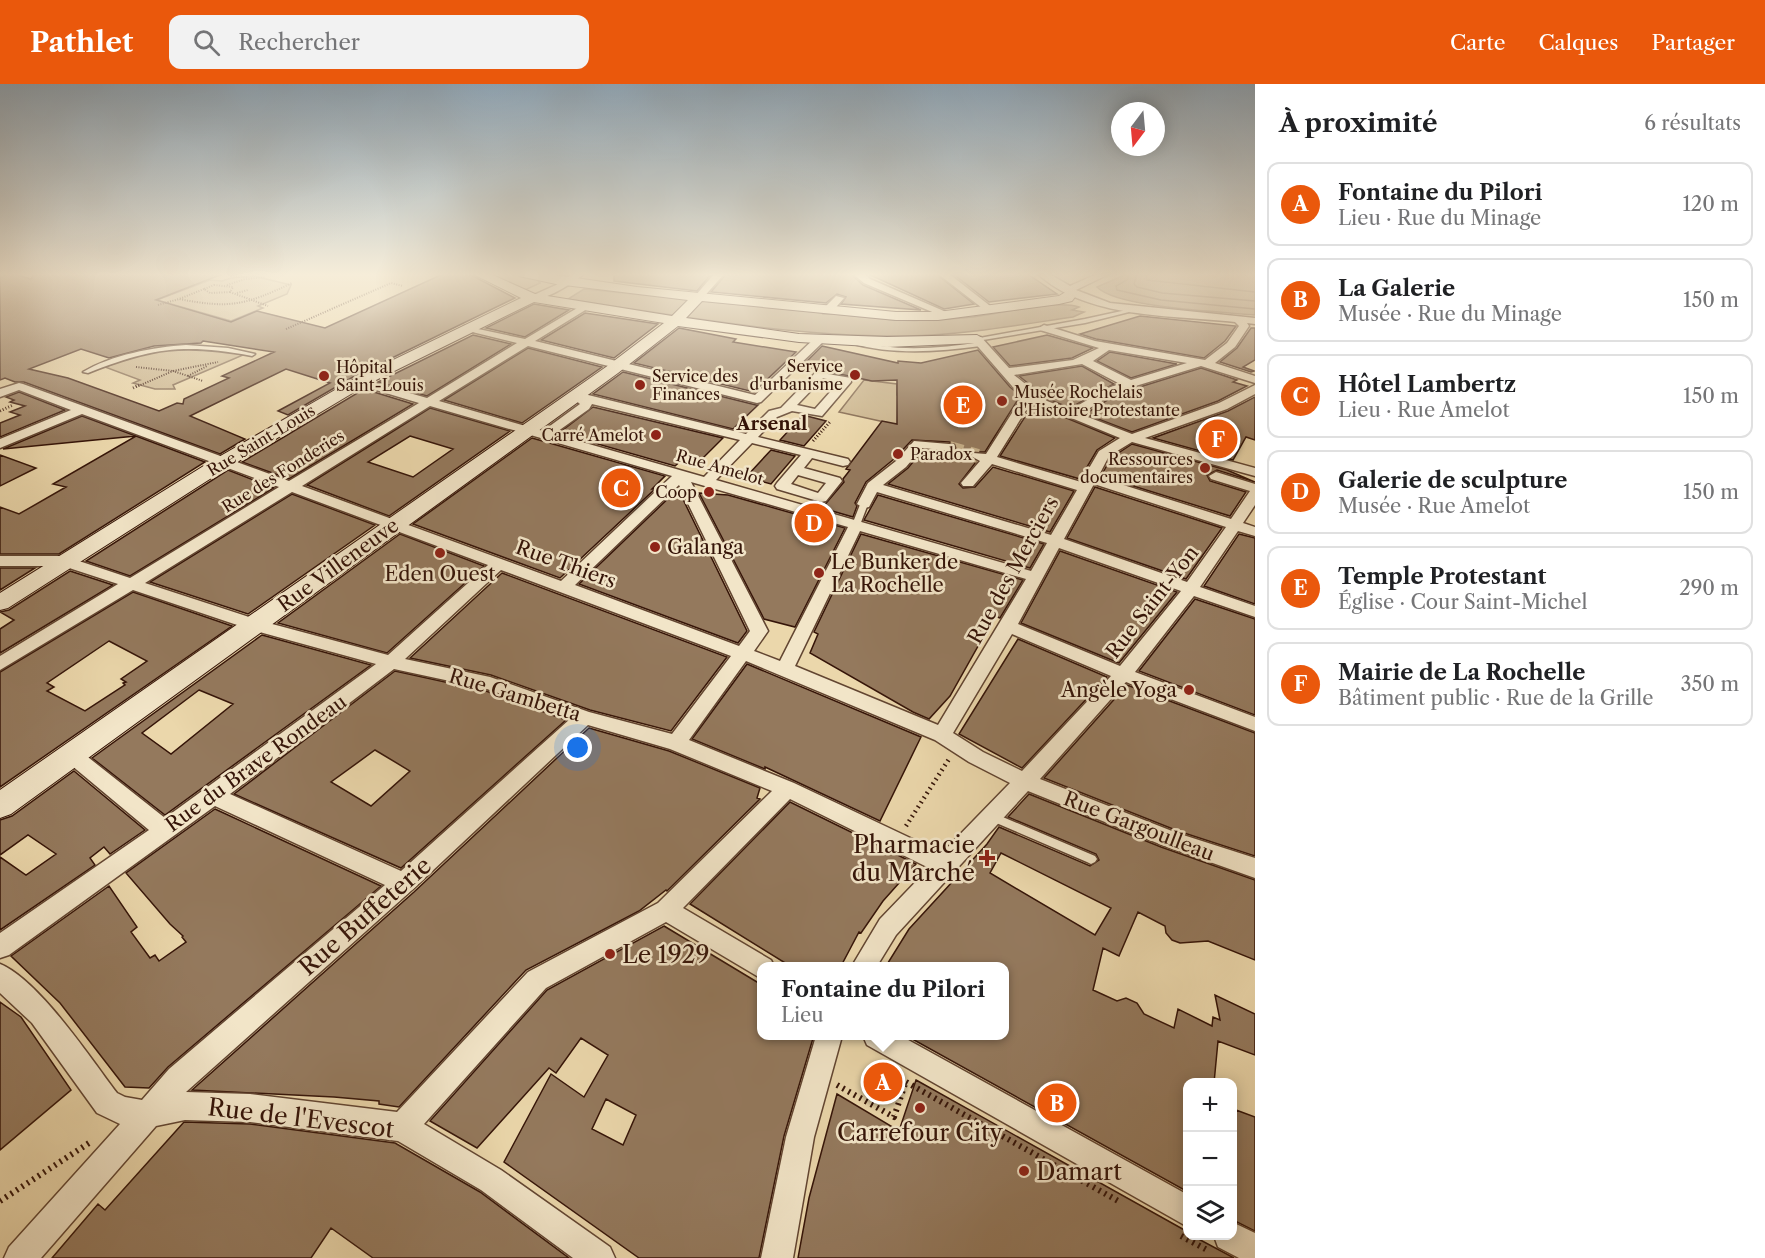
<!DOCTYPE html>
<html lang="fr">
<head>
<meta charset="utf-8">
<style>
	body { margin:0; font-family:"Libre Caslon Text",serif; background:#f2f2f2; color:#202124 }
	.controls { position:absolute; right:18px; bottom:18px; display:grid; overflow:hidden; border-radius:12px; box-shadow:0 3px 15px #0003 }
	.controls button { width:54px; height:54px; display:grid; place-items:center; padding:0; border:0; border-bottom:2px solid #e0e0e0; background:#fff; color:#202124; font:30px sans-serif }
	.compass { position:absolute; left:1111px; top:18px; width:54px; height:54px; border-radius:50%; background:#fff; box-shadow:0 3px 15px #0003; rotate:196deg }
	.you { position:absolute; left:578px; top:664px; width:21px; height:21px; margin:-15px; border:4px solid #fff; border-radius:50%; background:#1a73e8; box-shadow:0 0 0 9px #1a73e833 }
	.badge { display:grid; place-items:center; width:39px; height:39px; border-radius:50%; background:#ea580c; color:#fff; font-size:20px; font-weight:700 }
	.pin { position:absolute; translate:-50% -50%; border:3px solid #fff; box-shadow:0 2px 6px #0006 }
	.popup { position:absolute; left:757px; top:878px; width:252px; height:78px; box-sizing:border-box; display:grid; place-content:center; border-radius:12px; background:#fff; filter:drop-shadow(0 2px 4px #0005); font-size:20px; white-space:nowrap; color:#757577 }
	.popup b { font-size:22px; color:#202124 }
	.popup::after { content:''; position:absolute; left:50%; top:100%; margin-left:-12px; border:12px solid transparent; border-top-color:#fff }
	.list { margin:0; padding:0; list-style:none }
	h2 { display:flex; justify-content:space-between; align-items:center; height:78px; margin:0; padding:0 24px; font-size:26px }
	h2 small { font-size:20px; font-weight:400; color:#757577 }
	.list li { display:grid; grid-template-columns:39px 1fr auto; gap:18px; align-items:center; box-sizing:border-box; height:84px; margin:0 12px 12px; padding:0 12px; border:2px solid #e0e0e0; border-radius:12px }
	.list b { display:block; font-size:22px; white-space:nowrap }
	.list p { margin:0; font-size:20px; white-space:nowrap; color:#757577 }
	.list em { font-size:20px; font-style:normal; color:#757577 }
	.icon { flex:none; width:33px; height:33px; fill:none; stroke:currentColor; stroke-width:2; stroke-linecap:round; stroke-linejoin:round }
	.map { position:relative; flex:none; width:1255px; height:1174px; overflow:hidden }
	header { display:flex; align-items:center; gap:36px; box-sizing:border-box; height:84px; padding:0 30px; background:#ea580c; color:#fff }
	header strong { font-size:28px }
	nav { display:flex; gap:33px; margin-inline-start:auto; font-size:21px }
	.search { width:420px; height:54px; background:#f2f2f2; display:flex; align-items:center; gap:15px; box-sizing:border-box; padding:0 21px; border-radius:12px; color:#757577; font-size:22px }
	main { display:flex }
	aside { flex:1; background:#fff }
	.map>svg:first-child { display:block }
	.green { fill:#ccb68f; stroke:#80654c; stroke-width:1.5 }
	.water { fill:#ad9574; stroke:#7d6149; stroke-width:1.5 }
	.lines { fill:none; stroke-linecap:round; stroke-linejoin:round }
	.shore { stroke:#71543e; stroke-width:1.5 }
	.building { fill:#94795d; stroke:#351408; stroke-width:1.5; fill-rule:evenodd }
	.street-tunnel { stroke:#c7b08a; stroke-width:14; stroke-dasharray:14 7; stroke-linecap:butt }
	.lane-casing { stroke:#624531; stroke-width:3 }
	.street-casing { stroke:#624531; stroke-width:3 }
	.secondary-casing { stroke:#351408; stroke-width:2 }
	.path-far3 { stroke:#351408; stroke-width:2; stroke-dasharray:1 1.5; stroke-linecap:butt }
	.path-far2 { stroke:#351408; stroke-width:3; stroke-dasharray:1 2; stroke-linecap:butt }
	.path-far1 { stroke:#351408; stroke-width:4.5; stroke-dasharray:1.5 4; stroke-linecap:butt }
	.path { stroke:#351408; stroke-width:6; stroke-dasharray:2 4.5; stroke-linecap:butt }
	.lane { fill:#f2e5c8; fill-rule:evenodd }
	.street { fill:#f2e5c8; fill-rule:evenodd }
	.secondary { fill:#f2e5c8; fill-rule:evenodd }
	.poi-dot { fill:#8f2418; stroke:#f2e5c8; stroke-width:2 }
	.labels { text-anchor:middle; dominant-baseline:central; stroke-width:5; stroke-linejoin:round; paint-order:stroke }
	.far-poi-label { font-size:16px; fill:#351408; stroke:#f2e5c8; text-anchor:end }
	.far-street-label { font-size:16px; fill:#351408; stroke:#f2e5c8 }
	.far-neighbourhood-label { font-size:18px; font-weight:bold; fill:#351408; stroke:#f2e5c8 }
	.poi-label { font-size:20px; fill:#351408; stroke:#f2e5c8; text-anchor:start }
	.street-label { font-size:20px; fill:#351408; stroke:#f2e5c8 }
	.near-poi-label { font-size:24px; fill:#351408; stroke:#f2e5c8; text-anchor:start }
	.near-street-label { font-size:24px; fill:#351408; stroke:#f2e5c8 }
</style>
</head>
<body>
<header>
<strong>Pathlet</strong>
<div class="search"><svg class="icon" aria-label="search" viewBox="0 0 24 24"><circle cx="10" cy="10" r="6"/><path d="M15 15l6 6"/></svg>Rechercher</div>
<nav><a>Carte</a><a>Calques</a><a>Partager</a></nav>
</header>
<main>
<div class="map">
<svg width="1255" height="1174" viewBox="0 0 1255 1174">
	<rect width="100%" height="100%" fill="#ebd7ab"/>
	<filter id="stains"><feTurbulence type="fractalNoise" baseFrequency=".00333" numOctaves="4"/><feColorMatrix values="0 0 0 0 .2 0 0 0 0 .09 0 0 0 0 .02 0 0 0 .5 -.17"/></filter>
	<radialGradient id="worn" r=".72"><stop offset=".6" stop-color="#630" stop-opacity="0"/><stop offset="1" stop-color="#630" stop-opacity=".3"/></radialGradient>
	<path class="green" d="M485 189H513L537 195 540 199 525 206Z
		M254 192 291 201 287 210 258 222 263 224 231 237 157 216 210 196 222 197 231 194Z
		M177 264 220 266 243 271 173 301 175 305H155L133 299 140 296 105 283 138 270Z
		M864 296 897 300V311L900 312 899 347 889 339 839 328Z"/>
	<path class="water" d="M1129 189H1255V231C1224 228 1117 224 1097 203Z
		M584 205 894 236C920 237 947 236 973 233 1000 230 1056 215 1079 223L1072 226 1084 228 1073 233C1018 241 963 251 906 252 793 253 679 232 568 215Z"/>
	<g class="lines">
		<path class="shore" d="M1130 189 1127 196 1116 202 1117 206 1161 216 1255 225
			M1137 189 1134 200 1137 203 1162 209 1255 217
			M1146 189 1147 196 1255 208"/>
	</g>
	<path class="building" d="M0 189H11L31 195 35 189H225L156 216 231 238 257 227 325 244 445 189 469 190 515 214 353 293 288 331 278 327 330 299 286 285 190 332 245 355 220 370 24 298H15L5 294 0 296ZM203 257 274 268 222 292 229 294 184 315 183 320 177 319 159 327 68 294 29 285 81 265 109 274 154 262 201 259Z
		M614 189H712L697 207 614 197Z
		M727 189H850L863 201 921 226 841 220 846 213 837 210 826 219 711 208Z
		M866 189H935L974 220 944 225Z
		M952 189H1026L1057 210 989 218Z
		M534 220 569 226 525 253 486 244Z
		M585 229 658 240 614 274 541 256Z
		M1140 232 1236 242 1225 257 1204 274 1096 255 1080 250Z
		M679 244 736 255 733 258 796 268 754 308 634 279Z
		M1251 244H1255V276L1243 283 1254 287 1251 288 1220 278 1237 264Z
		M473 251 511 260 427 312 378 298Z
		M1047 251 1093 264 1072 274 1010 282 993 263Z
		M822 262 898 279V277L921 279 978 266 1010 303 1023 314 1017 317 985 368H971L969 373 976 378 959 400 963 404 975 403 993 383 1074 407 1050 448 888 400 908 384 923 366 955 369 956 360 949 358 912 356 894 375 866 398 855 419 857 422 853 433 822 424 844 398 843 395 850 386 846 385 882 337 897 340V296L872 297 802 282Z
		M528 264 602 283 522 339 444 316Z
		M1110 268 1177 280 1131 294 1097 277Z
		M1082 282 1114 300 1070 324 1048 315 1019 292Z
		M1201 284 1237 296 1233 298 1247 302 1218 317 1132 348 1085 330 1117 310Z
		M623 288 756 321H758L733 345 593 310Z
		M364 305 413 320 289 395 242 378Z
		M19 308 65 326 0 353V339L20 331 10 328 25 322 10 318 14 316 6 313Z
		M1255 313V356L1246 353 1233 376 1153 354 1228 327Z
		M1035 321 1115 354 1097 366 1080 395 1000 372 1030 325Z
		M593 323 723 354 698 379 683 375 675 382 559 349Z
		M430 324 510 347 389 432 307 401ZM410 352 453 365 413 393 368 378Z
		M803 331 826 337 804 362 780 356Z
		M82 332 136 352 3 365Z
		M136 352 205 378 59 470H0V423L19 430 66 403 53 400Z
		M532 354 665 392 652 405H655L560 494 413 440Z
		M1132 360 1227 386 1255 398 1217 386 1207 391 1210 397 1246 408 1230 432 1101 392 1111 374Z
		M771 366 795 372 771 400 746 393Z
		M0 371 36 384 0 402Z
		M228 386 274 404 130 492 86 477Z
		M1095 403 1222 444 1186 495 1067 454Z
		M676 407H679L747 547 738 559 579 500Z
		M699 409 728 411 845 444 795 543 764 535Z
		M292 410 375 441 248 530 150 498Z
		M878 411 1044 460 1030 484 864 436Z
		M400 450 484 482 387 569 278 539Z
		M861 450 1023 496 1000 534 995 532 950 612 929 635 913 628 810 569 818 550 814 548Z
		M1239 450 1255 454V520L1204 502Z
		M1060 467 1177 508 1119 579 1021 539Z
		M0 484H35L0 506Z
		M70 487 113 501 0 569V545L14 536 0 528 9 526Z
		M502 489 727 573 671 647 590 626 491 591 410 574Z
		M133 508 232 542 0 703V588ZM109 557 147 577 121 595 126 598 123 599 125 601 85 627 47 607 54 603 47 599Z
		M1195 515 1255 535V631L1139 587Z
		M262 551 371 581 165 731 92 674ZM199 606 233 620 171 670 142 649Z
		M1018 555 1107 593 1022 684 959 650Z
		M747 580 921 653 880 737 765 683V685L692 655Z
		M395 587 486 607 566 636 401 784 234 710ZM375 666 410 687 371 722 331 698Z
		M1127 601 1255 649V772L1178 747 1044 694Z
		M589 644 669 667 760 704 757 714 760 715 667 807 666 806 639 827 526 886 399 1023 379 1020V1017L334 1013 192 1006 414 808Z
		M74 687 145 746 110 770 104 763 90 774 95 781 0 846V773L26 791 56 770 28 751 0 771V736L12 732Z
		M1029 710 1161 763 1255 796V876L1208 857 1180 859 1172 856 1166 849 1165 842 1138 828 1119 872 1103 864 1093 906 1117 917 1126 914 1137 919 1144 930 1174 944 1178 925 1212 942 1213 933 1220 936 1215 911 1255 930V971L1218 957 1214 999H1188V1108L905 951H1005V882H886L909 845 987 760 999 743 1090 782 1099 776 1096 770 1008 733ZM1001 769 1111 824 1095 851 990 789Z
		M790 718 916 780 883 817 861 849 859 848 841 882H790L690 820Z
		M215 725 381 802 168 983 149 1004 125 1003 60 919 11 872 109 802 137 843 131 848 150 874 155 871 159 877 186 858 182 853 183 852 170 840 126 789Z
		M664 842 762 901V951H814L784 1052 759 1174H639L504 1078 551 990 584 1013 608 971 581 954 556 989 549 984 477 1064 430 1037 547 906ZM606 1015 636 1031 623 1061 592 1045Z
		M0 918 21 933 71 1006 0 1066Z
		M916 996 1188 1148V1152H1193L1234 1174H798L809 1114 837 1010 899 1047Z
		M1236 1026 1255 1033V1147L1233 1136V1042L1236 1044Z
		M184 1038 250 1040 395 1059 480 1108 569 1174H373L331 1144 311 1174H52L98 1120 105 1126Z"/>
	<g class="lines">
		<path class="street-tunnel" d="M949 364 978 372"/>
		<defs>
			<path id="lane" d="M1131 225H1133V227L1085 239 977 257 974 255 1085 235Z
				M851 256C894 268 937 265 981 258L984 260 981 262C936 268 893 271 849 259V257Z
				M186 261 228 264 255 270 252 272C184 259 151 264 88 289L83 288C111 271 154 263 186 261Z
				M861 418H867L868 420 860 441 856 443H853L852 441Z
				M991 728 1095 772 1097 775 1095 778 1091 780 1087 778 987 735 986 732 987 729Z"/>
			<path id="street" d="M574 189H585C575 198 538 222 527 214L556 201Z
				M715 189H725L701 216H695V212Z
				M852 189H863L870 195 953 231 944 233 864 199Z
				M937 189H948L994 225 986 227Z
				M1037 189H1048L1070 202 1099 189H1111L1076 206 1110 219 1255 234V240L1247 239 1249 242 1235 263 1215 279 1255 292V299L1201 282 1116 308 1080 330 1132 350 1219 319 1255 301V310L1227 325 1145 354 1255 384V392L1132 358 1109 372 1098 393 1231 435 1250 407 1211 395 1209 392 1216 388 1255 400V421L1243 439 1255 443V452L1238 447 1200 503 1255 522V533L1194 512 1135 588 1255 633V647L1126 598 1040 695 1177 749 1255 774V794L1162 761 1028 707 896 851 877 882H852L880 835 929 784 790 715 683 824 771 876 774 882H762V895L666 838 546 904 424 1040 501 1086 610 1163 615 1174H573L481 1106 398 1057 250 1038 185 1036 156 1042 41 1174H4L9 1163 120 1040 97 1029 32 939 0 909V880C39 896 91 975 117 1009L125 1013 142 1016 169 985 385 801 215 722 9 871 0 874V849L149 746 65 676 62 671 65 666 72 664 79 666 165 734 376 580 249 545 133 506 0 586V572L118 500 63 482H0V472H64L130 494 279 403 82 330 0 364V355L71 326 19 306 0 313V305L19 299 23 300 289 397 419 319 356 300V296H364L427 314 517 259 464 246V242L525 255 584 220 589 223 587 225 535 257 755 311 816 253H824V257L761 318 757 319 528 262 439 317 543 347 580 320 570 312 576 308 746 350 769 327 781 324 816 288 851 294V298L822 332 792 327 777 333 758 353 848 375 850 378 848 381 843 382 812 374 804 384 840 394 842 397 826 417 821 418 777 405 775 402 777 399 801 371 752 359 716 396 1031 487 1047 459 877 408 869 423 864 424 857 420 868 399 896 377 914 357 949 360 954 361 955 364 954 367 922 364 906 383 883 401 1051 451 1077 406 992 380 973 402H963L961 399 980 377 971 372 973 369 986 370 1019 318 1027 314 1012 302 973 257V253H981L1009 284 1073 276 1099 264 1040 246 1039 244 1044 241 1095 257 1205 276 1227 259 1239 242 1235 238C1172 231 1085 235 1037 189ZM1109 266 1187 279 1131 296 1093 277ZM1082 280 1120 300 1108 304 1070 326 1047 317 1014 291ZM823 294 839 298 815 325 797 321ZM1035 319 1120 354 1099 367 1081 398 997 373 1028 323ZM592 320 740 356 704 393 554 350 589 325ZM430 322 672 392 561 497 302 402ZM798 391 826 399 818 409 791 400ZM691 398 848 443 780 577 754 567 768 547ZM1094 400 1226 443 1187 498 1064 455ZM679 401 750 547 739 562 575 501ZM292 408 488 481 388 571 261 537 145 499ZM860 447 1026 495 938 641 795 582ZM1059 464 1181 507 1120 582 1018 540ZM501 486 731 572 672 650 589 628 490 593 405 575ZM1012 550 1111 592 1022 687 983 668 953 649ZM746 577 935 656 969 678 1010 699 942 769 794 699 689 656ZM394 585 487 605 570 635 401 787 230 710ZM588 641 670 665 772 707 658 819 528 888 397 1028 250 1010 186 1008 412 806Z
				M836 212 844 214 831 229H823V225Z
				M816 952H842L814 1053 793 1174H761L786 1053Z
				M863 952H901L1188 1111V1143L867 961Z
				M1232 1138 1255 1149V1174H1239L1218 1163 1214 1152H1232Z"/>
			<path id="secondary" d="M471 189H488L535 210 672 232 688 216 556 200 519 192 518 189H542L637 203 896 228H938L1059 212 1072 204 1079 208 1072 217 1059 220 938 236H896L702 217 686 234 799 250 887 253 977 251 984 255 977 259 887 263 799 258 678 242 618 289 11 730 0 734V706L606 283 664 239 534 218 366 301 224 386 8 524 0 526V509L210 378 354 295 521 214Z"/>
		</defs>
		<use href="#lane" class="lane-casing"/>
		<use href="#street" class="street-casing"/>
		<use href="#secondary" class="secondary-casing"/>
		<path class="path-far3" d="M231 192 248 193
			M214 201 233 203 230 208 210 209 204 205Z
			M227 201 245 195 266 193
			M204 205 179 215C231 225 245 221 292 199
			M230 208 268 222
			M237 209 248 206
			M158 221 179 215
			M286 245 391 199 403 202
			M136 283 173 287 218 278
			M188 292 207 282
			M136 303 173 287 203 297"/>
		<path class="path-far2" d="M133 304 139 301
			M0 327 13 321
			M813 357 830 338"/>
		<path class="path-far1" d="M906 742 949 675"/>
		<path class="path" d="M906 998 1120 1118
			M837 1001 894 1033 906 997
			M0 1117 89 1059
			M1181 1152 1209 1167"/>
		<use href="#lane" class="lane"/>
		<use href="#street" class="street"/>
		<use href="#secondary" class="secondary"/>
	</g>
	<linearGradient id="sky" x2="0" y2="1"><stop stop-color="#90a8ba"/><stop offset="0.54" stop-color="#f6edd9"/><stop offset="1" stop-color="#f6edd9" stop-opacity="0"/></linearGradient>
	<rect width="1255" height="353" fill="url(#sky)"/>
	<g class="poi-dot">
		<circle cx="855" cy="291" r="6"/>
		<circle cx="324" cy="292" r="6"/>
		<circle cx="640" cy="301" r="6"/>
		<circle cx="1002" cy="317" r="6"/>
		<circle cx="656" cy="351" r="6"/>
		<circle cx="898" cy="370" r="6"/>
		<circle cx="1205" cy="384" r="6"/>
		<circle cx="709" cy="408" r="6"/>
		<circle cx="655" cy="463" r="6"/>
		<circle cx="440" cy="469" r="6"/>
		<circle cx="819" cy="489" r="6"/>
		<circle cx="1189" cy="606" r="6"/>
		<path d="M984 765h6v6h6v6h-6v6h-6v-6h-6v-6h6z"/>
		<circle cx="610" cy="870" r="6"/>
		<circle cx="920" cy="1024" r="6"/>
		<circle cx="1024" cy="1087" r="6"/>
	</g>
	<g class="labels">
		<g class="far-poi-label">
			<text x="843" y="282">Service<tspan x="843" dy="18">d'urbanisme</tspan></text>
			<text x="336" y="283" text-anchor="start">Hôpital<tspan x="336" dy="18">Saint-Louis</tspan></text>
			<text x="652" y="292" text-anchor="start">Service des<tspan x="652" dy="18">Finances</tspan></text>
			<text x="1014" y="308" text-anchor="start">Musée Rochelais<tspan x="1014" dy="18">d'Histoire Protestante</tspan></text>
			<text x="644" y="351">Carré Amelot</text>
			<text x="910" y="370" text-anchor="start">Paradox</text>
			<text x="1193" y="375">Ressources<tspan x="1193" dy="18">documentaires</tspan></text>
			<text x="697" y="408">Coop</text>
		</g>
		<g class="far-street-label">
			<text transform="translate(261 356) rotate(-31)">Rue Saint-Louis</text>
			<text transform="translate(720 383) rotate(16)">Rue Amelot</text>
			<text transform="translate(283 387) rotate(-32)">Rue des Fonderies</text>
		</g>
		<g class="far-neighbourhood-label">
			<text x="772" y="340">Arsenal</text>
		</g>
		<g class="poi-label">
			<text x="667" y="463">Galanga</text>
			<text x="831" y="478">Le Bunker de<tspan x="831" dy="23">La Rochelle</tspan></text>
			<text x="440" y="490" text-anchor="middle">Eden Ouest</text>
			<text x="1177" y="606" text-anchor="end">Angèle Yoga</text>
		</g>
		<g class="street-label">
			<text transform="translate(566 480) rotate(20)">Rue Thiers</text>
			<text transform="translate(338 481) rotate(-36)">Rue Villeneuve</text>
			<text transform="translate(1013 486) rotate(-61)">Rue des Merciers</text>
			<text transform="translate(1152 518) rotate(-52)">Rue Saint-Yon</text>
			<text transform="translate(515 611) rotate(17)">Rue Gambetta</text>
			<text transform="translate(256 679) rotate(-36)">Rue du Brave Rondeau</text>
			<text transform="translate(1139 742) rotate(21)">Rue Gargoulleau</text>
		</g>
		<g class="near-poi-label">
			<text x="975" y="760" text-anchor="end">Pharmacie<tspan x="975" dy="28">du Marché</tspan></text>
			<text x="622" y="870">Le 1929</text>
			<text x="920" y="1048" text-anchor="middle">Carrefour City</text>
			<text x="1036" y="1087">Damart</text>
		</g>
		<g class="near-street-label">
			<text transform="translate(365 832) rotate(-41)">Rue Buffeterie</text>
			<text transform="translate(301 1034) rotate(7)">Rue de l'Evescot</text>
		</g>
	</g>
	<rect width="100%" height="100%" filter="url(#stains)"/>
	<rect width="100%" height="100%" fill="url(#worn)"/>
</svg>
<div class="controls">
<button>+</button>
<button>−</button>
<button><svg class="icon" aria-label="layers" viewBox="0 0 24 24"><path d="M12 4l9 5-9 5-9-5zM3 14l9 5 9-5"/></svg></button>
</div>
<svg class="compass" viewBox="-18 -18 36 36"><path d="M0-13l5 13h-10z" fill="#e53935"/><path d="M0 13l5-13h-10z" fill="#757577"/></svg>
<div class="you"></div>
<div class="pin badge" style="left:883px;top:998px">A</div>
<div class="popup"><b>Fontaine du Pilori</b>Lieu</div>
<div class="pin badge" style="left:1057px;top:1019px">B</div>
<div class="pin badge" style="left:621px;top:404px">C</div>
<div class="pin badge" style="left:814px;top:439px">D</div>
<div class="pin badge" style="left:963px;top:321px">E</div>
<div class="pin badge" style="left:1218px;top:355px">F</div>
</div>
<aside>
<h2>À proximité<small>6 résultats</small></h2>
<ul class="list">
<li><span class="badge">A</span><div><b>Fontaine du Pilori</b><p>Lieu · Rue du Minage</p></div><em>120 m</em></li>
<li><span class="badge">B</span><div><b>La Galerie</b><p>Musée · Rue du Minage</p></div><em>150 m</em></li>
<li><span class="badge">C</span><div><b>Hôtel Lambertz</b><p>Lieu · Rue Amelot</p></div><em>150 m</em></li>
<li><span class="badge">D</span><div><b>Galerie de sculpture</b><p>Musée · Rue Amelot</p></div><em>150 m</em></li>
<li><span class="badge">E</span><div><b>Temple Protestant</b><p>Église · Cour Saint-Michel</p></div><em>290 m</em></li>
<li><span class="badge">F</span><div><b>Mairie de La Rochelle</b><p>Bâtiment public · Rue de la Grille</p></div><em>350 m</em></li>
</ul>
</aside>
</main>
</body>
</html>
